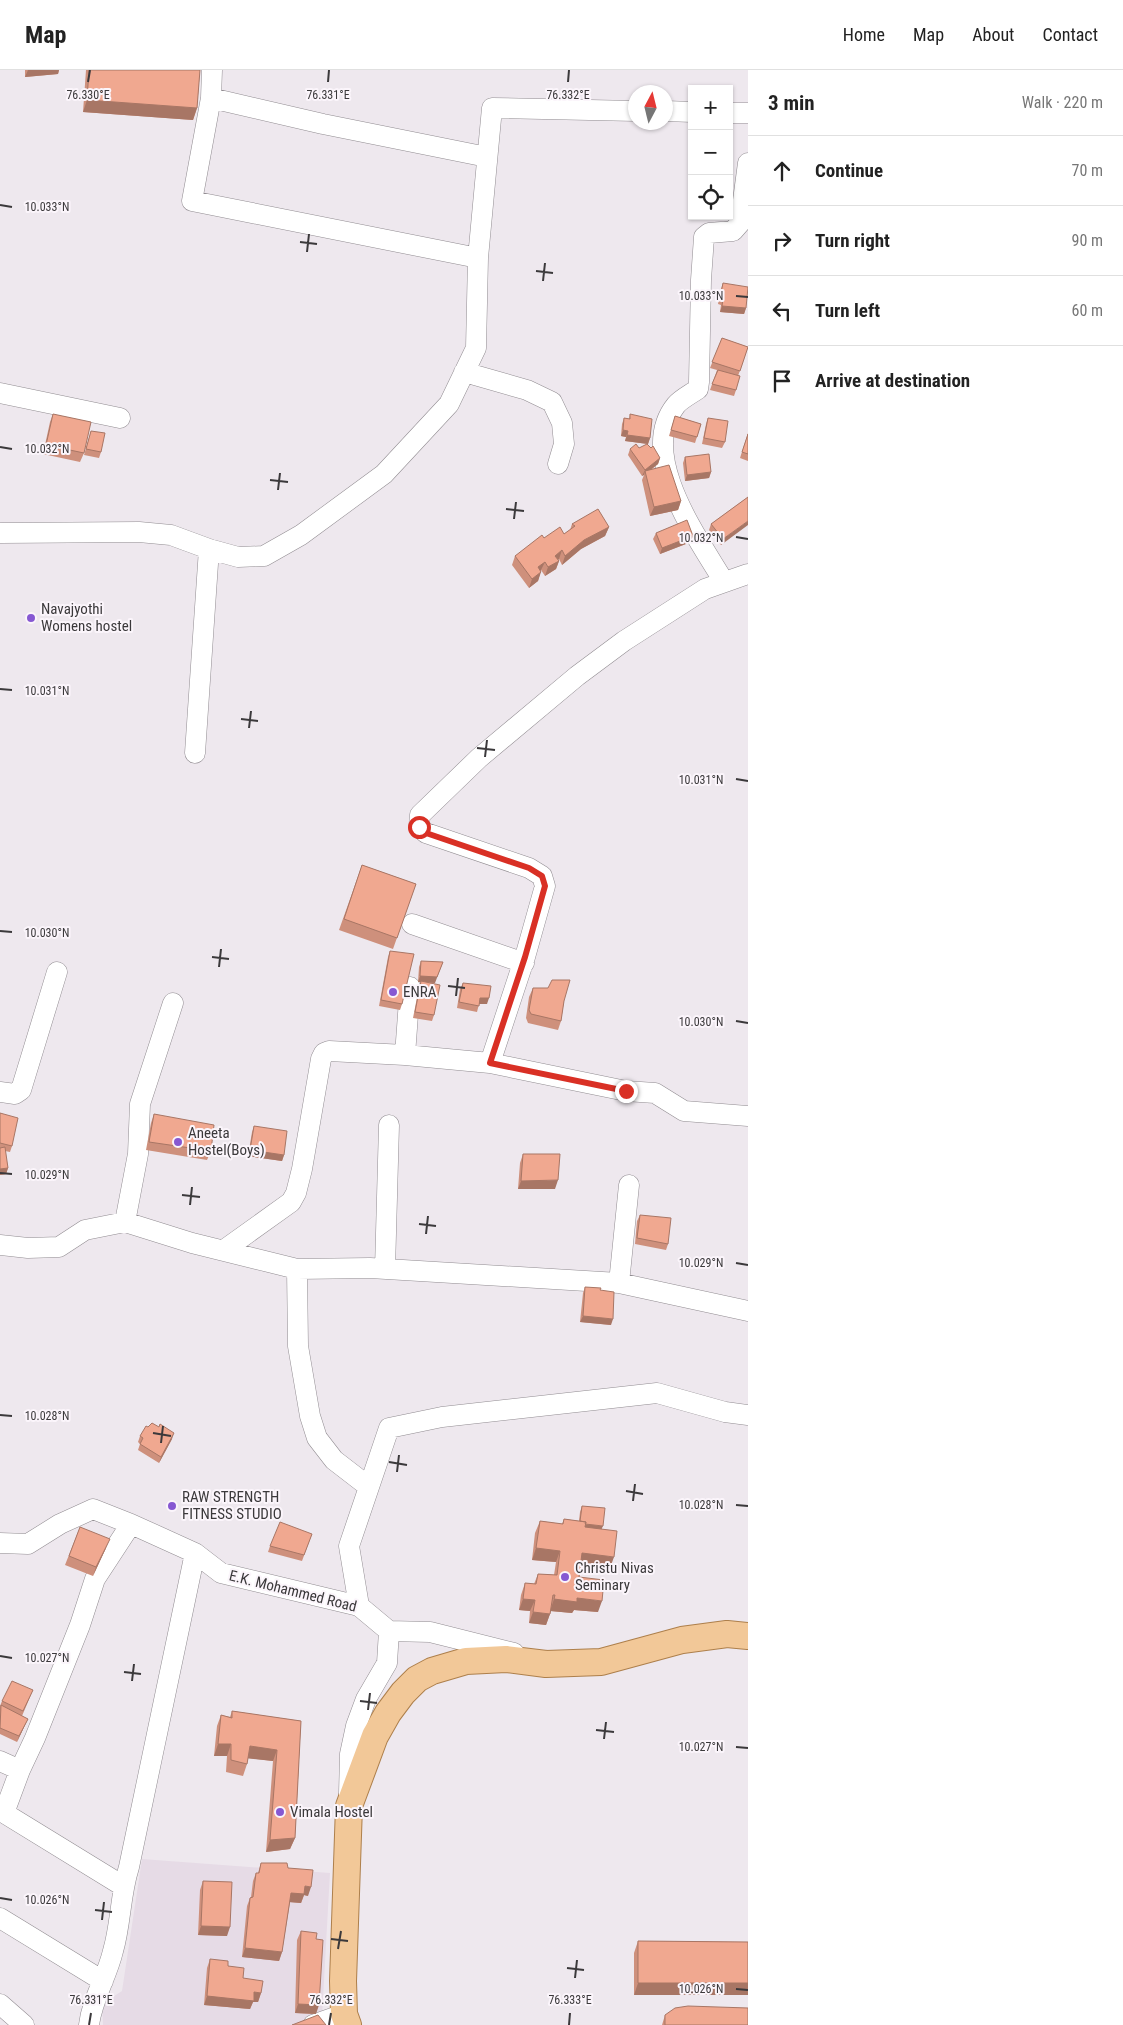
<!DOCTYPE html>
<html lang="en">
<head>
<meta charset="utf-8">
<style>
	body { margin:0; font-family:"Roboto Condensed",sans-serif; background:#f2f2f2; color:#222 }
	.controls { position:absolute; right:15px; top:15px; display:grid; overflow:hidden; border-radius:0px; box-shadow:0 1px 4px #0004 }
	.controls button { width:45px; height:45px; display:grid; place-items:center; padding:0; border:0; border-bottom:1px solid #e0e0e0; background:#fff; color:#222; font:25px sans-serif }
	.compass { position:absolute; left:628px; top:15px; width:45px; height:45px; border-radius:50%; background:#fff; box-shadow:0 1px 4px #0004; rotate:7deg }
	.stop { position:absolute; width:15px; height:15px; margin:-11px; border:4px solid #d93025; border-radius:50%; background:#fff }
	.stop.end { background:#d93025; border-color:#fff; box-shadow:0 1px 5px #0008 }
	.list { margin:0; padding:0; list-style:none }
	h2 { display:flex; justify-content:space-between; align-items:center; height:65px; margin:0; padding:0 20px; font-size:21px }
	h2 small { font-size:16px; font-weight:400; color:#767676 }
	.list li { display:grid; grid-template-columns:32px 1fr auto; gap:15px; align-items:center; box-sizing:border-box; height:70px; padding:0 20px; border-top:1px solid #e0e0e0 }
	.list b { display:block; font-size:19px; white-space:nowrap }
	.list em { font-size:16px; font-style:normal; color:#767676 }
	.icon { flex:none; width:28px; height:28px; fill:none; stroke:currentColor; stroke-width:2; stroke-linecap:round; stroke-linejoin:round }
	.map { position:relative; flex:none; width:748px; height:1955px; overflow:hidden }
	header { display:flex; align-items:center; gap:30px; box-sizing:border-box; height:70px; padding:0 25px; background:#fff; border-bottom:1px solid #e0e0e0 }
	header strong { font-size:24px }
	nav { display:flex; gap:28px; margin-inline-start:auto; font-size:18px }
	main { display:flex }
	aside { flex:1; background:#fff }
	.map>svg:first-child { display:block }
	.built { fill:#e6dbe6 }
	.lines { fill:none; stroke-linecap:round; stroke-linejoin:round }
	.minor-casing { stroke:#918c91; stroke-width:21 }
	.major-casing { stroke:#ad7f4b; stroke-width:28 }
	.minor { stroke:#fff; stroke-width:20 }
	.major { stroke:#f2c898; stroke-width:26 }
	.wall { fill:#ce907c }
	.shaded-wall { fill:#a87665 }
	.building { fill:#f0a890; stroke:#a87665 }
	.route { stroke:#d93025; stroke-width:6 }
	.ticks { fill:none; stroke:#3b393b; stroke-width:2 }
	.poi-dot { fill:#8658d2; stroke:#fbf5fb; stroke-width:2 }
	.labels { text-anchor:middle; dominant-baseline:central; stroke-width:4; stroke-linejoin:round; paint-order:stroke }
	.poi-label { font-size:15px; fill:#3b393b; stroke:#fbf5fb; text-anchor:start }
	.street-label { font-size:15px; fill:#3b393b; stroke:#fbf5fb }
	.ticks-label { font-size:12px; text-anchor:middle; fill:#3b393b; stroke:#fbf5fb; stroke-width:4; stroke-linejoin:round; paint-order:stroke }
</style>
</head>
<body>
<header>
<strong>Map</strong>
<nav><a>Home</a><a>Map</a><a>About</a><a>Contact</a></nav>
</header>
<main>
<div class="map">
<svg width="748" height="1955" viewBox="0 0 748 1955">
	<rect width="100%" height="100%" fill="#eee8ee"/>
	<path class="built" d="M142 1789 330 1803 322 1946 297 1955H103L102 1934 122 1921Z"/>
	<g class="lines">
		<defs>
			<path id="minor" d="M212 0 211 28 323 54 487 87
				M211 28 192 131 478 188 492 38 636 41
				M666 41 692 42
				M729 43H748
				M464 302 527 320 552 332 562 353 564 374 558 394
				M0 323 120 348
				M0 463 139 462 171 465 209 479 238 487 264 486 301 465 384 404 449 334 476 278 478 188
				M724 512C698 468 636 384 676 335 681 329 691 324 698 319L699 312 701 210 704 167 709 163 733 161 740 153 748 93
				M195 683 209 479
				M412 854 524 893
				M405 985 410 917
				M490 993 525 887 545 816 542 806 529 798 426 763 419 757 420 745 479 688 577 606 624 571 705 519 748 504
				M0 1022 15 1024 21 1020 57 902
				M125 1152 138 1084 140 1034 173 933
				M0 1175 28 1178 59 1177 85 1160 125 1152 192 1173 297 1199 370 1198 619 1213 748 1241
				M224 1180 291 1132 296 1123 302 1099 321 989 324 983 329 981 405 985 490 993 626 1021 655 1023 684 1041 748 1046
				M297 1199 298 1276 310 1346 317 1368 334 1390 369 1417
				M385 1199 389 1055
				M619 1213 629 1115
				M0 1473 28 1474 60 1454 93 1439 131 1454 195 1483 221 1503 359 1536 389 1561 387 1593 366 1629 356 1656 350 1684 349 1724
				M359 1536 349 1476 389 1358 442 1347 657 1323 725 1342 748 1345
				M389 1561 430 1562 514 1583
				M0 1691 20 1700
				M123 1816 4 1743 20 1700 35 1668 80 1555 95 1509 131 1454
				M0 1848 103 1911
				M0 1934 24 1955
				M89 1955C92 1929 107 1907 113 1881 121 1854 120 1825 129 1797L195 1483
				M313 1955 344 1944"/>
			<path id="major" d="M348 1955 344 1944 343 1911 349 1736 375 1666 388 1643 403 1623 417 1609 432 1601 466 1591 506 1589 546 1594 601 1592 682 1570 727 1564 748 1566"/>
		</defs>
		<use href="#minor" class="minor-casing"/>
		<use href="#major" class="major-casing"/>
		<use href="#minor" class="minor"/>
		<use href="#major" class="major"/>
	</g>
	<path class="wall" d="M25 0H59L58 4 25 7Z
		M86 0H200L197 38 193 50 83 42Z
		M723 213 746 238 744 244 720 242 721 235 718 234 721 219Z
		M722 268 748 277 738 306 736 320 734 326 710 320 717 300 710 298Z
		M53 344 84 383 80 392 43 384 50 352Z
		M630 344 650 368 648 374 625 371 626 367 621 366 622 354 624 348 629 349Z
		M675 346 701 354 695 373 669 366Z
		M708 348 725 372 722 378 702 374 706 354Z
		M91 361 101 382 99 388 84 385Z
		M748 363V391L740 388Z
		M639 378 660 388 658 394 651 400 681 431 678 440 650 446 642 410 644 405 642 406 628 385 630 379Z
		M685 387 711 402 709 408 685 411 683 393Z
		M748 427 721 475 709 460 711 454Z
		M572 454 609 457 605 466 581 479 562 495 559 489 558 490 559 491 556 499 545 506 541 500 538 511 529 518 512 495 515 486 544 468 564 464 570 460Z
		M656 463 691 472 660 484 653 469Z
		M362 795 416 814 393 879 339 860Z
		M390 881 402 934 400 940 379 936 388 887Z
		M421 891 435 913 427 912 434 945 432 951 413 948 419 917 421 912H418L419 897Z
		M463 913 487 934H479L477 942 457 938 460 919Z
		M533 918 564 931 561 951 558 960 528 953 526 948 529 927Z
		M0 1043 12 1076 10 1082 5 1081 8 1098 6 1104 0 1105Z
		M154 1044 211 1081 207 1090 146 1080 151 1053Z
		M254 1056 284 1085 282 1091 248 1086 252 1062Z
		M523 1084 555 1119H518L520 1093Z
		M640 1145 668 1174 666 1180 635 1174 637 1151Z
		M585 1217 600 1220 611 1255 580 1252 583 1223Z
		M140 1366 172 1369 159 1393 138 1380 140 1374 138 1372Z
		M582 1436 602 1459 610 1498 581 1495 579 1507 598 1542 574 1540 572 1543 551 1541 546 1555 529 1553 530 1541 519 1540 521 1525 525 1513 534 1514 538 1504 554 1505 556 1492 532 1490 535 1463 540 1451 562 1454 564 1449 579 1451 580 1442Z
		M80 1457 106 1478 93 1506 65 1495Z
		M312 1464 302 1491 268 1482 270 1476Z
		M33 1620 22 1646 28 1649 25 1655 17 1672 0 1664V1636L2 1631Z
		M232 1641 301 1651 295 1768 290 1779 266 1782 273 1691 248 1688 247 1694 243 1706 226 1702 227 1686H214L217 1656 221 1645 230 1647Z
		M261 1793 288 1798 308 1826 304 1825 301 1833 290 1832 282 1882 279 1891 242 1887 247 1836 250 1828 251 1827 253 1811 256 1803H258Z
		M203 1811 227 1866 198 1865 200 1820Z
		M301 1861 316 1869V1944L295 1943 297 1870Z
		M638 1871 748 1872 634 1925V1883Z
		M210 1889 228 1896 261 1923 258 1932H253L250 1939 204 1935 207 1898Z
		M665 1945 748 1955H662Z"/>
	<path class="shaded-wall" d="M28 0H59L58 4 25 7Z
		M87 30 197 38 193 50 83 42Z
		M722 236 746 238 744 244 720 242Z
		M623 360 628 361 626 367 621 366Z
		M627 365 650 368 648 374 625 371Z
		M660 388 658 394 646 403 645 401 644 405 642 406 645 400Z
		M711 402 709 408 685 411 687 405Z
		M681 431 678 440 650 446 654 437Z
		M748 451V455L721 475 723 469Z
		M609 457 605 466 581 479 562 495 565 486 584 470Z
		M693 466 691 472 660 484 662 478Z
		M562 480 559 489 552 495 555 486Z
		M559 491 556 499 545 506 548 497Z
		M545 492 541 500 535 506 538 497Z
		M541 502 538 511 529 518 532 509Z
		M443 892 435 913 418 912 420 906Z
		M480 928H489L487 934H478Z
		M250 1080 284 1085 282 1091 248 1086Z
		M8 1098 6 1104 0 1105V1099Z
		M558 1110 555 1119H518L521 1111Z
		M583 1246 613 1249 611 1255 580 1252Z
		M174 1363 172 1369 159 1393 161 1387Z
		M580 1454 603 1456 600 1462 578 1460Z
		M110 1469 106 1478 93 1506 96 1497Z
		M536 1478 560 1481 556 1492 532 1490Z
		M582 1483 614 1487 610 1498 578 1495Z
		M577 1528 602 1531 598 1542 574 1540 572 1543 550 1541 554 1529Z
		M523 1529 535 1530 530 1541 519 1540Z
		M533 1542 550 1544 546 1555 529 1553Z
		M28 1649 25 1655 17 1672 19 1666Z
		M218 1674H231L227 1686H214Z
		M250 1676 277 1680 273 1691 245 1688Z
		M295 1768 290 1779 266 1782 270 1770Z
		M305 1816 311 1817 308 1826 304 1825 301 1833 288 1832 291 1823Z
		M201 1856 230 1857 227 1866 198 1865Z
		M245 1878 282 1882 279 1891 242 1887Z
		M638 1913H748V1925H634Z
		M254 1922 261 1923 258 1932H253L250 1939 204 1935 207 1926Z
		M298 1934 319 1935 316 1944 295 1943Z"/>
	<path class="building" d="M89 0H200L197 38 87 30Z
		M723 213 748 217 746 238 722 236 723 229 720 228Z
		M722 268 748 277 740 301 712 292Z
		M718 300 740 306 736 320 712 314Z
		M53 344 91 352 84 383 46 375Z
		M630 344 652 349 650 368 627 365 628 361 623 360 624 348 630 349Z
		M675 346 701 354 697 367 671 360Z
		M708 348 728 351 725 372 704 368Z
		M91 361 105 363 101 382 86 379Z
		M748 364V384L742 382Z
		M636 374 639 378 647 374 651 378 653 376 660 388 645 400 630 379Z
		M709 384 711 402 687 405 685 387Z
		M669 395 681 431 654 437 645 401Z
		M748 427V451L723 469 711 454Z
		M598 439 609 457 584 470 565 486 562 480 555 486 559 491 548 497 545 492 538 497 541 502 532 509 515 486 542 465 544 468 560 457 564 464 575 456 572 454Z
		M687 450 693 466 662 478 656 463Z
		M362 795 416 814 397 868 344 849Z
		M390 881 414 884 402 934 381 930Z
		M421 891 443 892 437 907 420 906Z
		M552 910H570L564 931 561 951 531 944 529 940 533 918H548Z
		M421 911 440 915 434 945 415 942Z
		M463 913 491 916 489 928H480L479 936 459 932Z
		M0 1043 18 1048 12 1076 0 1073Z
		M154 1044 214 1055 211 1081 149 1072Z
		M254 1056 287 1061 284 1085 250 1080Z
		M5 1077 8 1098 0 1099V1078Z
		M523 1084H560L558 1110 521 1111Z
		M640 1145 671 1148 668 1174 637 1168Z
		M585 1217 601 1218 600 1220 614 1222 613 1249 583 1246Z
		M152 1353 159 1357 160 1354 174 1363 161 1387 140 1374 143 1368 140 1366 146 1356 148 1357Z
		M582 1436 605 1438 603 1456 585 1454 586 1452 580 1451Z
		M564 1449 586 1452 585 1457 617 1461 614 1487 582 1483 579 1507 604 1510 602 1531 577 1528V1532L554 1529 555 1525H553L550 1544 533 1542 535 1530 523 1529 525 1513 536 1514 538 1504 557 1505 560 1481 536 1478 540 1451 563 1454Z
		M280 1452 312 1464 304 1485 270 1476Z
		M80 1457 110 1469 96 1497 69 1486Z
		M12 1611 33 1620 23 1641 2 1631Z
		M1 1635 28 1649 19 1666 0 1658Z
		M232 1641 301 1651 295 1768 270 1770 277 1680 250 1676 247 1694 231 1690V1674H218L221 1645 232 1648Z
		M261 1793H287L288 1798 313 1800 311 1817 305 1816 304 1824 291 1823 282 1882 245 1878 250 1828 253 1827 256 1803H259Z
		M203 1811 232 1812 230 1857 201 1856Z
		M301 1861 317 1863 316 1869 323 1870 319 1935 298 1934Z
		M638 1871 748 1872V1913H638Z
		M210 1889 228 1891V1896L244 1898 243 1908 263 1911 261 1923 254 1922V1931L207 1926Z
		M688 1936 748 1938V1955H665V1945L675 1938Z
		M318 1945 326 1955H292Z"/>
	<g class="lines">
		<path class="route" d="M419 757 426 763 529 798 542 806 545 816 525 887 490 993 626 1021"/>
	</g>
	<path class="ticks" d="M88 12 90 0M328 12 329 0M568 12 569 0M0 135 12 137M300 172 317 174M307 182 309 164M536 201 553 203M543 211 545 193M736 226 748 227M0 377 12 379M270 410 288 412M278 420 280 403M506 439 524 441M514 449 516 432M736 467 748 469M0 619 12 620M241 649 258 651M249 658 251 641M477 678 495 680M485 687 487 670M736 709 748 711M0 861 12 862M212 887 229 889M219 897 221 879M448 916 465 918M456 926 458 908M736 951 748 953M0 1103 12 1104M182 1125 200 1127M190 1135 192 1117M419 1154 436 1156M426 1164 428 1146M736 1193 748 1195M0 1345 12 1346M153 1363 171 1366M161 1373 163 1356M389 1392 407 1395M397 1402 399 1385M626 1421 643 1424M633 1431 635 1414M736 1435 748 1436M0 1586 12 1588M124 1602 141 1604M132 1611 134 1594M360 1631 377 1633M368 1640 370 1623M596 1660 614 1662M604 1669 606 1652M736 1677 748 1678M0 1828 12 1830M95 1840 112 1842M102 1850 104 1832M331 1869 348 1871M338 1879 341 1861M567 1898 584 1900M575 1908 577 1890M736 1919 748 1920M89 1955 91 1943M329 1955 331 1943M569 1955 570 1943"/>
	<g class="poi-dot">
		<circle cx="31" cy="548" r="5"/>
		<circle cx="393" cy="922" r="5"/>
		<circle cx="178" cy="1072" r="5"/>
		<circle cx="172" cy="1436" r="5"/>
		<circle cx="565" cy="1507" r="5"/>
		<circle cx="280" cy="1742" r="5"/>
	</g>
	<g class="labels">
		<g class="poi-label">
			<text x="41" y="539">Navajyothi<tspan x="41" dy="17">Womens hostel</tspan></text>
			<text x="403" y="922">ENRA</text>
			<text x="188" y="1063">Aneeta<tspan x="188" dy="17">Hostel(Boys)</tspan></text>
			<text x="182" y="1427">RAW STRENGTH<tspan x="182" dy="17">FITNESS STUDIO</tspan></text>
			<text x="575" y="1498">Christu Nivas<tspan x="575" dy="17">Seminary</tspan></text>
			<text x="290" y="1742">Vimala Hostel</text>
		</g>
		<g class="street-label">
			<text transform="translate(293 1521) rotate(14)">E.K. Mohammed Road</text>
		</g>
	</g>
	<g class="ticks-label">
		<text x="88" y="29">76.330°E</text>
		<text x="328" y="29">76.331°E</text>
		<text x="568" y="29">76.332°E</text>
		<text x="47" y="141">10.033°N</text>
		<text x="701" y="230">10.033°N</text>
		<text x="47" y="383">10.032°N</text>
		<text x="701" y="472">10.032°N</text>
		<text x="47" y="625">10.031°N</text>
		<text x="701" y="714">10.031°N</text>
		<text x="47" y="867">10.030°N</text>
		<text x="701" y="956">10.030°N</text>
		<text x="47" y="1109">10.029°N</text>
		<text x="701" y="1197">10.029°N</text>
		<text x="47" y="1350">10.028°N</text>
		<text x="701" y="1439">10.028°N</text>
		<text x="47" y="1592">10.027°N</text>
		<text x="701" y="1681">10.027°N</text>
		<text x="47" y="1834">10.026°N</text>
		<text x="701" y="1923">10.026°N</text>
		<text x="91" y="1934">76.331°E</text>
		<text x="331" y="1934">76.332°E</text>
		<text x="570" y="1934">76.333°E</text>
	</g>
</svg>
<div class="controls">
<button>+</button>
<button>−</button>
<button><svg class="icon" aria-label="locate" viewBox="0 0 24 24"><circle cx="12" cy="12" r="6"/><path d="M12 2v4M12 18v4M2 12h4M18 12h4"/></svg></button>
</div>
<svg class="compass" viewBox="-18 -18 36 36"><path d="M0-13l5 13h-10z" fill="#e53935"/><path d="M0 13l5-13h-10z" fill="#767676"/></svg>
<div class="stop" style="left:419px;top:757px"></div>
<div class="stop end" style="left:626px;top:1021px"></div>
</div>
<aside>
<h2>3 min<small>Walk · 220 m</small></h2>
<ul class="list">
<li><svg class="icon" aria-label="ahead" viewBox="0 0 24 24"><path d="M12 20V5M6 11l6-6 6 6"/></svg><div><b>Continue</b></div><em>70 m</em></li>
<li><svg class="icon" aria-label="right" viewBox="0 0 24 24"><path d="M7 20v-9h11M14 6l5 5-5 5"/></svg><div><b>Turn right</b></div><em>90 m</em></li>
<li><svg class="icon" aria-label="left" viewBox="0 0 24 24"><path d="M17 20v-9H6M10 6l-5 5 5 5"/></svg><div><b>Turn left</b></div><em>60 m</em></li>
<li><svg class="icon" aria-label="arrive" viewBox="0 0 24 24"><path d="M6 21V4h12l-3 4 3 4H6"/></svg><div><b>Arrive at destination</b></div></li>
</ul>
</aside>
</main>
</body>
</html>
